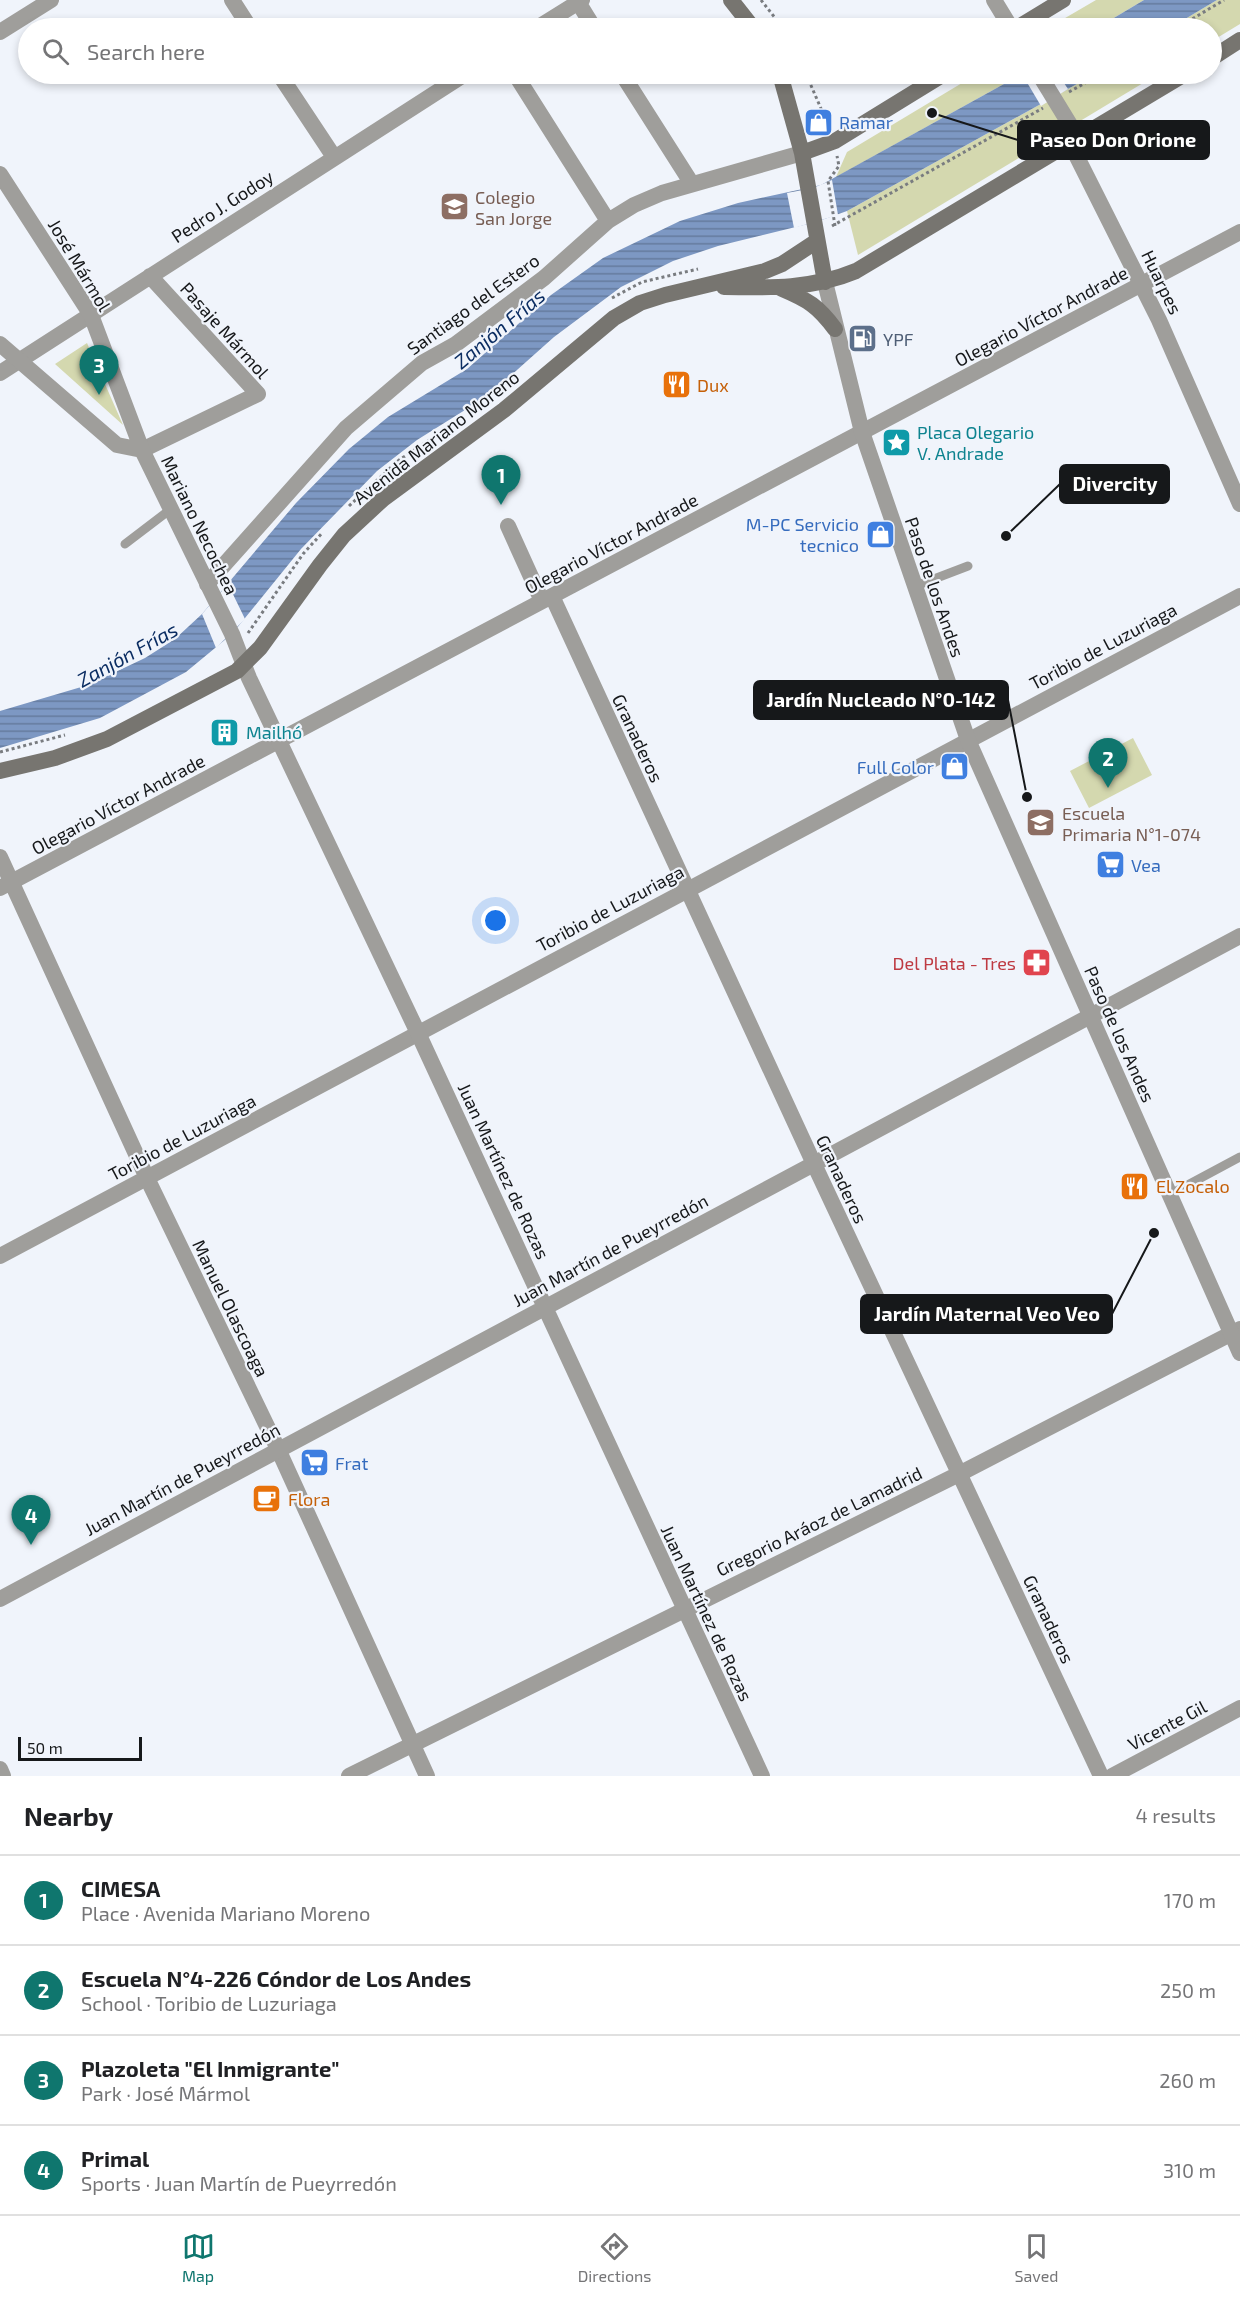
<!DOCTYPE html>
<html lang="en">
<head>
<meta charset="utf-8">
<style>
	body { margin:0; font-family:"Exo 2",sans-serif; background:#f2f2f2; color:#202124 }
	.scale { position:absolute; left:18px; bottom:15px; width:124px; box-sizing:border-box; padding-left:6px; border:3px solid #16181a; border-top:0; font-size:16px; line-height:21px; white-space:nowrap; color:#16181a; -webkit-text-stroke:4px #f0f4fb; paint-order:stroke }
	.you { position:absolute; left:496px; top:921px; width:21px; height:21px; margin:-15px; border:4px solid #fff; border-radius:50%; background:#1a73e8; box-shadow:0 0 0 9px #1a73e833 }
	.badge { display:grid; place-items:center; width:39px; height:39px; border-radius:50%; background:#0f766e; color:#fff; font-size:20px; font-weight:700 }
	.pin { position:absolute; translate:-50% -50px; filter:drop-shadow(0 2px 3px #0008) }
	.pin::after { content:''; position:absolute; top:32px; width:21px; height:18px; background:inherit; clip-path:polygon(0 0,100% 0,50% 100%) }
	.list { margin:0; padding:0; list-style:none }
	h2 { display:flex; justify-content:space-between; align-items:center; height:78px; margin:0; padding:0 24px; font-size:26px }
	h2 small { font-size:20px; font-weight:400; color:#757577 }
	.list li { display:grid; grid-template-columns:39px 1fr auto; gap:18px; align-items:center; box-sizing:border-box; height:90px; padding:0 24px; border-top:2px solid #e0e0e0 }
	.list b { display:block; font-size:22px; white-space:nowrap }
	.list p { margin:0; font-size:20px; white-space:nowrap; color:#757577 }
	.list em { font-size:20px; font-style:normal; color:#757577 }
	.icon { flex:none; width:33px; height:33px; fill:none; stroke:currentColor; stroke-width:2; stroke-linecap:round; stroke-linejoin:round }
	.map { position:relative; flex:none; width:1240px; height:1776px; overflow:hidden }
	.search { position:absolute; background:#fff; box-shadow:0 3px 9px #0003; left:18px; right:18px; top:18px; height:66px; display:flex; align-items:center; gap:15px; box-sizing:border-box; padding:0 21px; border-radius:33px; color:#757577; font-size:22px }
	.sheet { height:438px; background:#fff }
	nav { display:flex; justify-content:space-around; align-items:center; box-sizing:border-box; height:84px; border-top:2px solid #e0e0e0; background:#fff; font-size:16px; color:#757577 }
	nav a { display:grid; justify-items:center; gap:3px }
	nav .on { color:#0f766e }
	.map>svg:first-child { display:block }
	.green { fill:#d4d8af }
	.water { fill:url(#water-rules) }
	.pier { fill:#f0f4fb }
	.lines { fill:none; stroke-linecap:round; stroke-linejoin:round }
	.path { stroke:#797c80; stroke-width:3; stroke-dasharray:3 3; stroke-linecap:butt }
	.service { stroke:#9f9e9b; stroke-width:9 }
	.minor { stroke:#9f9e9b; stroke-width:16 }
	.tertiary { stroke:#9f9e9b; stroke-width:16 }
	.secondary { stroke:#777570; stroke-width:16 }
	.labels { text-anchor:middle; dominant-baseline:central; stroke-width:4.5; stroke-linejoin:round; paint-order:stroke }
	.shop-label { font-size:18px; fill:#366cbe; stroke:#f0f4fb; text-anchor:start }
	.education-label { font-size:18px; fill:#785e54; stroke:#f0f4fb; text-anchor:start }
	.street-label { font-size:18px; fill:#16181a; stroke:#f0f4fb }
	.service-label { font-size:18px; fill:#4e5e75; stroke:#f0f4fb; text-anchor:start }
	.food-label { font-size:18px; fill:#c56008; stroke:#f0f4fb; text-anchor:start }
	.culture-label { font-size:18px; fill:#0d838f; stroke:#f0f4fb; text-anchor:start }
	.health-label { font-size:18px; fill:#be3a42; stroke:#f0f4fb; text-anchor:end }
	.water-label { font-size:20px; font-style:italic; fill:#0b2d62; stroke:#f0f4fb }
	.leader { fill:none; stroke:#16181a; stroke-width:2 }
	.callout-dot { fill:#16181a; stroke:#f0f4fb; stroke-width:2 }
	.callout { fill:#16181a; stroke:#16181a; stroke-width:2 }
	.callout-label { font-size:20px; text-anchor:middle; font-weight:bold; fill:#fff }
</style>
</head>
<body>
<div class="map">
<svg width="1240" height="1776" viewBox="0 0 1240 1776">
	<defs>
		<pattern id="water-rules" width="6" height="5" patternUnits="userSpaceOnUse" patternTransform="scale(1.5)"><rect width="6" height="5" fill="#7d98c3"/><path d="M0 2.5h6" fill="none" stroke="#657b9e"/></pattern>
	</defs>
	<rect width="100%" height="100%" fill="#f0f4fb"/>
	<path class="green" d="M1096 0H1144L1097 28H1048Z
		M1217 0H1240V24L1212 41V28H1170Z
		M977 74H1022L836 177 847 152Z
		M1095 74H1158L858 255 847 211Z
		M87 343 123 425 55 364Z
		M1133 738 1152 775 1089 808 1070 771Z"/>
	<path class="water" d="M1144 0H1217L1170 28H1097Z
		M1022 74H1095L847 211 816 222 718 246 673 261 621 287 554 337 489 395 417 440 377 471 301 549 232 634 186 672 100 718 0 748V711L88 685 145 658 175 639 202 614 296 503 349 449 388 417 467 369 551 295 603 258 680 221 738 203 821 185Z"/>
	<path class="pier" d="M1022 74H1058L1068 89 1041 106Z
		M832 180 838 215 794 228 787 193 813 188Z
		M228 584 245 619 216 648 202 614Z"/>
	<g class="lines">
		<path class="path" d="M761 0 783 28
			M1177 28 1224 0
			M806 74 829 127
			M1069 92 1101 74
			M832 226 1043 108
			M835 226 828 181 839 166 837 156
			M612 298 642 282 698 269
			M349 506 399 460 457 422
			M248 633 303 554 323 532
			M0 752 65 735"/>
		<path class="service" d="M125 544 171 509
			M913 587 968 566
			M1169 1195 1240 1157"/>
		<path class="minor" d="M232 0 250 28
			M994 0 1011 28
			M578 2 594 28
			M537 28 582 0
			M0 32 51 0
			M279 74 334 157
			M515 74 608 221
			M622 74 692 184
			M1039 74 1072 128 1070 143 1159 320 1240 504
			M0 373 465 74
			M142 450 258 394 150 276
			M508 526 542 601
			M207 584 346 428 422 363 456 344 544 278 608 221 634 205 662 193 802 153
			M552 596 814 1164 1101 1776
			M0 857 147 1178 278 1449 427 1776
			M0 888 1240 232
			M0 1256 1240 596
			M0 1769 3 1776
			M349 1776 959 1474 1240 1329
			M1112 1776 1240 1708"/>
		<path class="tertiary" d="M0 174 91 315 142 450 232 634 249 678 418 1033 762 1776
			M825 282 862 432 968 740 1240 1353
			M0 344 117 445 142 450
			M0 1599 1240 936"/>
		<path class="secondary" d="M731 0 753 28
			M1017 28 1063 0
			M1212 58 1240 40
			M780 74 802 153 825 282
			M802 153 835 141 944 74
			M724 287C770 288 813 289 856 271L1185 74
			M782 289C808 300 818 306 835 329
			M0 771 55 758 107 739 237 671 260 648 320 565 344 535 383 499 504 410 614 318 640 303 665 295 765 271 782 264 817 241"/>
	</g>
	<defs>
		<symbol id="shop-square" viewBox="-11 -11 22 22"><rect x="-9" y="-9" width="18" height="18" rx="4" fill="#3f7fe0" stroke="#f0f4fb"/><path d="M-5-2.5h2.3a2.7 3.5 0 0 1 5.4 0H5L5.5 6h-11ZM-1.5-2.5h3a1.5 2.3 0 0 0-3 0Z" fill="#fff"/></symbol>
		<symbol id="school-square" viewBox="-11 -11 22 22"><rect x="-9" y="-9" width="18" height="18" rx="4" fill="#8d6e63" stroke="#f0f4fb"/><path d="M0-5L7-2L0 1L-7-2ZM-4 1L0 2.5L4 1V4Q0 6-4 4Z" fill="#fff"/></symbol>
		<symbol id="fuel-square" viewBox="-11 -11 22 22"><rect x="-9" y="-9" width="18" height="18" rx="4" fill="#5c6f8a" stroke="#f0f4fb"/><path d="M-5.5-6h7V0h2V4h1.3V-2.5L3-4.5l.8-.8L6-3V5H2.5V1h-1V6h-7ZM-4.2-4.7v3.2H.2V-4.7Z" fill="#fff"/></symbol>
		<symbol id="restaurant-square" viewBox="-11 -11 22 22"><rect x="-9" y="-9" width="18" height="18" rx="4" fill="#e8710a" stroke="#f0f4fb"/><path d="M-5-6h1v4h1v-4h1v4h1v-4h1v5L-1.5 .5V6h-2V.5L-5-1ZM5-6V6H3V1.5H1.5Q1.5-4 5-6Z" fill="#fff"/></symbol>
		<symbol id="sight-square" viewBox="-11 -11 22 22"><rect x="-9" y="-9" width="18" height="18" rx="4" fill="#0f9aa8" stroke="#f0f4fb"/><path d="M0-6L1.8-2.2L6-1.7L2.9 1.2L3.7 5.4L0 3.3L-3.7 5.4L-2.9 1.2L-6-1.7L-1.8-2.2Z" fill="#fff"/></symbol>
		<symbol id="building-square" viewBox="-11 -11 22 22"><rect x="-9" y="-9" width="18" height="18" rx="4" fill="#0f9aa8" stroke="#f0f4fb"/><path d="M-4-6H4V6H1V3H-1V6H-4ZM-2.5-4.3h1.7v1.8h-1.7ZM.8-4.3h1.7v1.8H.8ZM-2.5-1h1.7V.8h-1.7ZM.8-1h1.7V.8H.8Z" fill="#fff"/></symbol>
		<symbol id="supermarket-square" viewBox="-11 -11 22 22"><rect x="-9" y="-9" width="18" height="18" rx="4" fill="#3f7fe0" stroke="#f0f4fb"/><path d="M-6-5.5h2.5l.6 2H6L4.5 2H-2.5L-4.4-4H-6ZM-1.5 3.2a1.3 1.3 0 1 0 .1 0ZM3 3.2a1.3 1.3 0 1 0 .1 0Z" fill="#fff"/></symbol>
		<symbol id="pharmacy-square" viewBox="-11 -11 22 22"><rect x="-9" y="-9" width="18" height="18" rx="4" fill="#e0444e" stroke="#f0f4fb"/><path d="M-2-6h4v4h4v4h-4v4h-4v-4h-4v-4h4Z" fill="#fff"/></symbol>
		<symbol id="cafe-square" viewBox="-11 -11 22 22"><rect x="-9" y="-9" width="18" height="18" rx="4" fill="#e8710a" stroke="#f0f4fb"/><path d="M-5.5-4.5H6V0H3Q3 3.5 0 3.5H-2.5Q-5.5 3.5-5.5 0ZM3-3.2v2h1.7v-2ZM-6 4.5H4V6H-6Z" fill="#fff"/></symbol>
	</defs>
	<g fill-rule="evenodd">
		<use href="#shop-square" x="802" y="106" width="33" height="33"/>
		<use href="#school-square" x="438" y="190" width="33" height="33"/>
		<use href="#fuel-square" x="846" y="322" width="33" height="33"/>
		<use href="#restaurant-square" x="660" y="368" width="33" height="33"/>
		<use href="#sight-square" x="880" y="426" width="33" height="33"/>
		<use href="#shop-square" x="864" y="518" width="33" height="33"/>
		<use href="#building-square" x="208" y="716" width="33" height="33"/>
		<use href="#shop-square" x="938" y="750" width="33" height="33"/>
		<use href="#school-square" x="1024" y="806" width="33" height="33"/>
		<use href="#supermarket-square" x="1094" y="848" width="33" height="33"/>
		<use href="#pharmacy-square" x="1020" y="946" width="33" height="33"/>
		<use href="#restaurant-square" x="1118" y="1170" width="33" height="33"/>
		<use href="#supermarket-square" x="298" y="1446" width="33" height="33"/>
		<use href="#cafe-square" x="250" y="1482" width="33" height="33"/>
	</g>
	<g class="labels">
		<g class="shop-label">
			<text x="839" y="122">Ramar</text>
			<text x="859" y="524" text-anchor="end">M-PC Servicio<tspan x="859" dy="21">tecnico</tspan></text>
			<text x="934" y="767" text-anchor="end">Full Color</text>
			<text x="1131" y="865">Vea</text>
			<text x="335" y="1463">Frat</text>
		</g>
		<g class="education-label">
			<text x="475" y="197">Colegio<tspan x="475" dy="21">San Jorge</tspan></text>
			<text x="1062" y="813">Escuela<tspan x="1062" dy="21">Primaria N°1-074</tspan></text>
		</g>
		<g class="street-label">
			<text transform="translate(222 206) rotate(-33)">Pedro J. Godoy</text>
			<text transform="translate(80 265) rotate(59)">José Mármol</text>
			<text transform="translate(1162 282) rotate(64)">Huarpes</text>
			<text transform="translate(473 304) rotate(-36)">Santiago del Estero</text>
			<text transform="translate(1041 316) rotate(-28)">Olegario Víctor Andrade</text>
			<text transform="translate(225 330) rotate(48)">Pasaje Mármol</text>
			<text transform="translate(436 437) rotate(-38)">Avenida Mariano Moreno</text>
			<text transform="translate(200 525) rotate(64)">Mariano Necochea</text>
			<text transform="translate(611 543) rotate(-28)">Olegario Víctor Andrade</text>
			<text transform="translate(935 587) rotate(71)">Paso de los Andes</text>
			<text transform="translate(1103 646) rotate(-28)">Toribio de Luzuriaga</text>
			<text transform="translate(638 738) rotate(65)">Granaderos</text>
			<text transform="translate(118 804) rotate(-28)">Olegario Víctor Andrade</text>
			<text transform="translate(610 908) rotate(-28)">Toribio de Luzuriaga</text>
			<text transform="translate(1120 1034) rotate(66)">Paso de los Andes</text>
			<text transform="translate(182 1137) rotate(-28)">Toribio de Luzuriaga</text>
			<text transform="translate(504 1171) rotate(65)">Juan Martínez de Rozas</text>
			<text transform="translate(842 1179) rotate(65)">Granaderos</text>
			<text transform="translate(610 1250) rotate(-28)">Juan Martín de Pueyrredón</text>
			<text transform="translate(231 1308) rotate(64)">Manuel Olascoaga</text>
			<text transform="translate(182 1479) rotate(-28)">Juan Martín de Pueyrredón</text>
			<text transform="translate(819 1521) rotate(-26)">Gregorio Aráoz de Lamadrid</text>
			<text transform="translate(707 1613) rotate(65)">Juan Martínez de Rozas</text>
			<text transform="translate(1049 1619) rotate(65)">Granaderos</text>
			<text transform="translate(1167 1725) rotate(-28)">Vicente Gil</text>
		</g>
		<g class="service-label">
			<text x="883" y="339">YPF</text>
		</g>
		<g class="food-label">
			<text x="697" y="385">Dux</text>
			<text x="1156" y="1186">El Zocalo</text>
			<text x="288" y="1499">Flora</text>
		</g>
		<g class="culture-label">
			<text x="917" y="432">Placa Olegario<tspan x="917" dy="21">V. Andrade</tspan></text>
			<text x="246" y="732">Mailhó</text>
		</g>
		<g class="health-label">
			<text x="1016" y="963">Del Plata - Tres</text>
		</g>
		<g class="water-label">
			<text transform="translate(499 328) rotate(-40)">Zanjón Frías</text>
			<text transform="translate(127 654) rotate(-29)">Zanjón Frías</text>
		</g>
	</g>
	<path class="leader" d="M932 113L1018 140M1006 536L1060 484M1027 797L1008 700M1154 1233L1112 1314"/>
	<g class="callout-dot">
		<circle cx="932" cy="113" r="6"/>
		<circle cx="1006" cy="536" r="6"/>
		<circle cx="1027" cy="797" r="6"/>
		<circle cx="1154" cy="1233" r="6"/>
	</g>
	<g class="callout">
		<rect x="1018" y="121" width="191" height="38" rx="6"/>
		<rect x="1060" y="465" width="109" height="38" rx="6"/>
		<rect x="754" y="681" width="254" height="38" rx="6"/>
		<rect x="861" y="1295" width="251" height="38" rx="6"/>
	</g>
	<g class="callout-label">
		<text x="1113" y="147">Paseo Don Orione</text>
		<text x="1115" y="491">Divercity</text>
		<text x="881" y="707">Jardín Nucleado N°0-142</text>
		<text x="987" y="1321">Jardín Maternal Veo Veo</text>
	</g>
</svg>
<div class="scale">50 m</div>
<div class="you"></div>
<div class="pin badge" style="left:501px;top:505px">1</div>
<div class="pin badge" style="left:1108px;top:788px">2</div>
<div class="pin badge" style="left:99px;top:395px">3</div>
<div class="pin badge" style="left:31px;top:1545px">4</div>
<div class="search"><svg class="icon" aria-label="search" viewBox="0 0 24 24"><circle cx="10" cy="10" r="6"/><path d="M15 15l6 6"/></svg>Search here</div>
</div>
<section class="sheet">
<h2>Nearby<small>4 results</small></h2>
<ul class="list">
<li><span class="badge">1</span><div><b>CIMESA</b><p>Place · Avenida Mariano Moreno</p></div><em>170 m</em></li>
<li><span class="badge">2</span><div><b>Escuela N°4-226 Cóndor de Los Andes</b><p>School · Toribio de Luzuriaga</p></div><em>250 m</em></li>
<li><span class="badge">3</span><div><b>Plazoleta &quot;El Inmigrante&quot;</b><p>Park · José Mármol</p></div><em>260 m</em></li>
<li><span class="badge">4</span><div><b>Primal</b><p>Sports · Juan Martín de Pueyrredón</p></div><em>310 m</em></li>
</ul>
</section>
<nav>
<a class="on"><svg class="icon" aria-label="map" viewBox="0 0 24 24"><path d="M3 6l6-2 6 2 6-2v14l-6 2-6-2-6 2zM9 4v14M15 6v14"/></svg>Map</a>
<a><svg class="icon" aria-label="directions" viewBox="0 0 24 24"><path d="M12 3l9 9-9 9-9-9zM9 14v-3h6M13 9l2 2-2 2"/></svg>Directions</a>
<a><svg class="icon" aria-label="saved" viewBox="0 0 24 24"><path d="M7 4h10v16l-5-4-5 4z"/></svg>Saved</a>
</nav>
</body>
</html>
